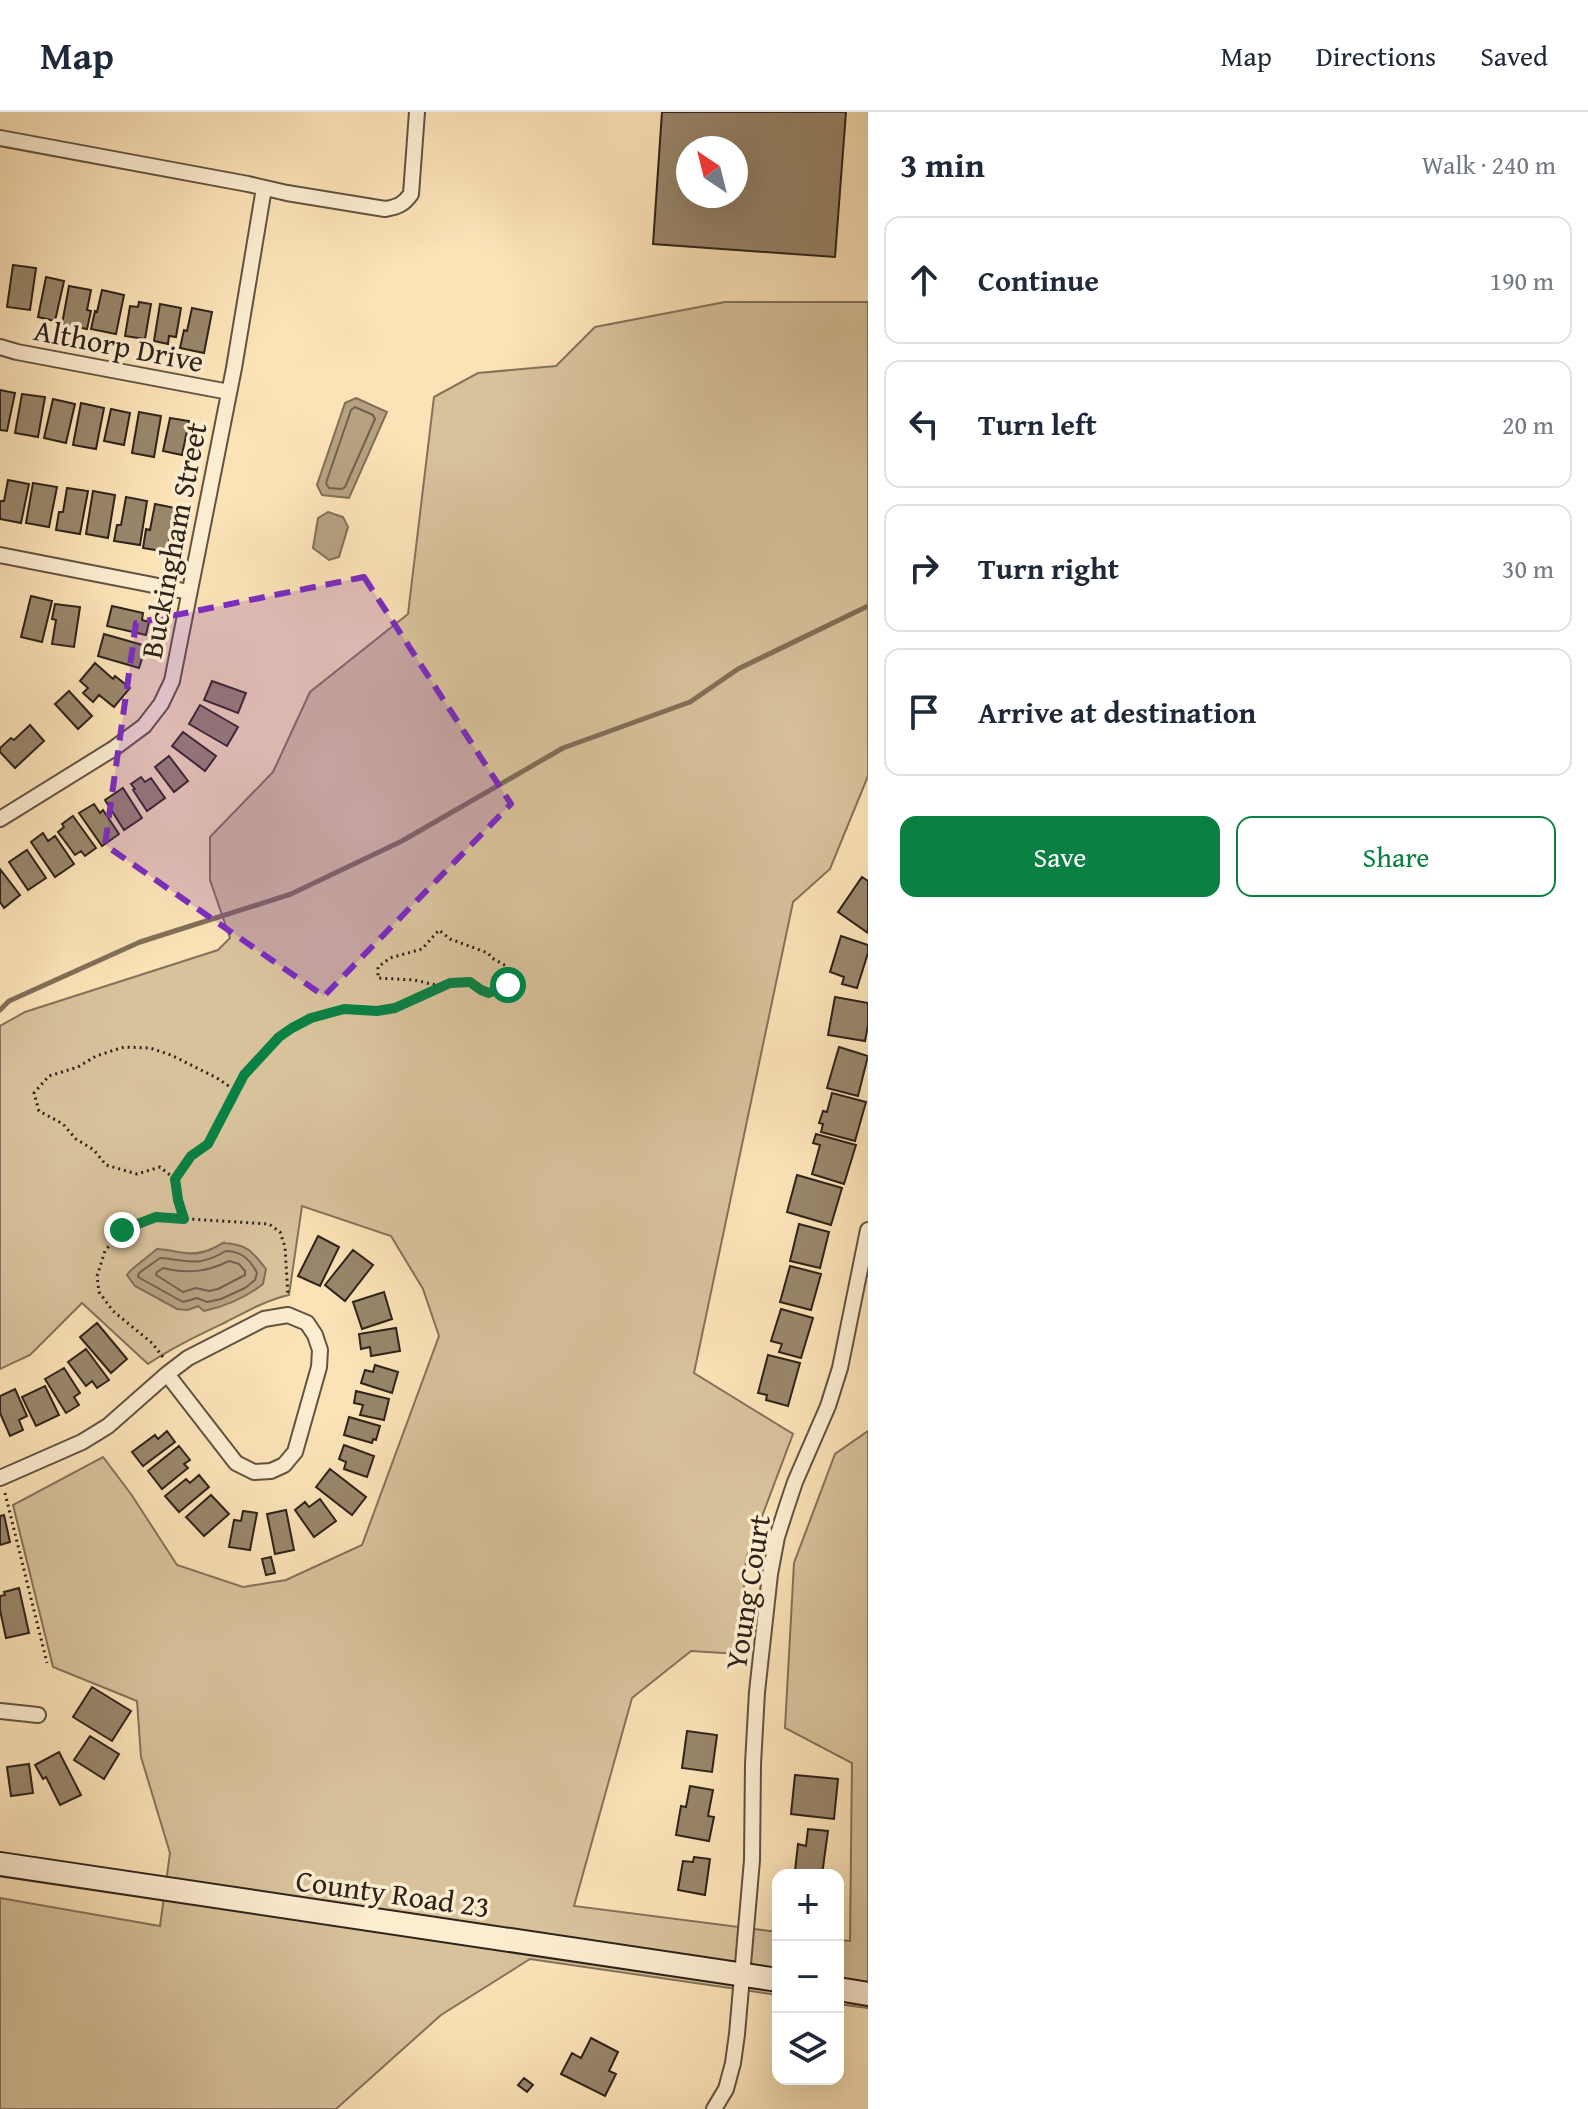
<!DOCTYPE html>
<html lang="en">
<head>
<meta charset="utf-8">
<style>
	body { margin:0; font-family:"Gentium Book Plus",serif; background:#f6f6f7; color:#1f2937 }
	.controls { position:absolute; right:24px; bottom:24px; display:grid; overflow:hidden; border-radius:16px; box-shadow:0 8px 32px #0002 }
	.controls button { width:72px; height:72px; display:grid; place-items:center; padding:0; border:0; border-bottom:2px solid #e0e1e3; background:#fff; color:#1f2937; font:40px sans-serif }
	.compass { position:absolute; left:676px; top:24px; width:72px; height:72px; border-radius:50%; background:#fff; box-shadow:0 8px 32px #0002; rotate:325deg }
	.stop { position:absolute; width:24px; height:24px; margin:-18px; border:6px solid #0b8043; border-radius:50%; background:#fff }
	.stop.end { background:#0b8043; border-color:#fff; box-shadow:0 2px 8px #0008 }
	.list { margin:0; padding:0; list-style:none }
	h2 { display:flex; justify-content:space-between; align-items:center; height:104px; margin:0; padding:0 32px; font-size:34px }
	h2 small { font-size:26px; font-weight:400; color:#747a83 }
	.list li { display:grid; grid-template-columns:52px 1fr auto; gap:24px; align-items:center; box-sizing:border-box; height:128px; margin:0 16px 16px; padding:0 16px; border:2px solid #e0e1e3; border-radius:16px }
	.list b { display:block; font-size:30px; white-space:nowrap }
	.list em { font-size:26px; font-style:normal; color:#747a83 }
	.actions { display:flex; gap:16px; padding:24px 32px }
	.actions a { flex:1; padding:18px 0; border:2px solid #0b8043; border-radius:16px; text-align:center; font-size:28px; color:#0b8043 }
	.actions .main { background:#0b8043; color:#fff }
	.icon { flex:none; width:44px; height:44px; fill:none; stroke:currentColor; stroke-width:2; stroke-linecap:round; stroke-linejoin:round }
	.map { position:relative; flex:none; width:868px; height:1997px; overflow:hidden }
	header { display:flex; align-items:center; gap:48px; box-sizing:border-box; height:112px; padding:0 40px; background:#fff; border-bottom:2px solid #e0e1e3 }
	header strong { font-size:38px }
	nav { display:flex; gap:44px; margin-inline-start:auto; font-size:28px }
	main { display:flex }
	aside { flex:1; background:#fff }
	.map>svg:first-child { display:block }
	.green { fill:#d8c29c; stroke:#84725a; stroke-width:2; fill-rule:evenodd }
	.water { fill:#b6a181; stroke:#806f57; stroke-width:2 }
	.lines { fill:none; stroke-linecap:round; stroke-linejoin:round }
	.shore { stroke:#72624d; stroke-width:2 }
	.stream { stroke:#806f57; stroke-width:5 }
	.building { fill:#99866b; stroke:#2f2319; stroke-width:2; fill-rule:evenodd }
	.minor-casing { stroke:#625340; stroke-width:18 }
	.secondary-casing { stroke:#2f2319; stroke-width:26 }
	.path { stroke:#2f2319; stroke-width:3; stroke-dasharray:2 4; stroke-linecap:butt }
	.minor { stroke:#fcecd0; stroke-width:14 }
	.secondary { stroke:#fcecd0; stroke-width:22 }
	.route { stroke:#0b8043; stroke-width:10 }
	.marked { fill:#7b2cbf; fill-opacity:0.2; stroke:#7b2cbf; stroke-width:6; stroke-dasharray:16 10; stroke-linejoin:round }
	.labels { text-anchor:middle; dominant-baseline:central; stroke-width:7; stroke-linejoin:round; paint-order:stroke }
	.street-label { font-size:30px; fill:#2f2319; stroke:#fcecd0 }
</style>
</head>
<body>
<header>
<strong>Map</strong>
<nav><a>Map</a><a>Directions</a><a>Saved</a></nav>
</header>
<main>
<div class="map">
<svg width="868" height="1997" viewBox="0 0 868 1997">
	<rect width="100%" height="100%" fill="#fbe2b7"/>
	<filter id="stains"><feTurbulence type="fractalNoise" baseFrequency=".0025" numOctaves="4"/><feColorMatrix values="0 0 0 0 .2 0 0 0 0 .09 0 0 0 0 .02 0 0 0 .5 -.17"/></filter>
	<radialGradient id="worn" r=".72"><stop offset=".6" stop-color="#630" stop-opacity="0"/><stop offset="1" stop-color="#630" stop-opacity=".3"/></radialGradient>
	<path class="green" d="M725 190H868V664L830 757 793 790 694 1261 793 1322 746 1447 739 1542 691 1539 632 1586 574 1794 778 1820V1883L530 1847 441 1903 336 1997H0V1786L160 1814 170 1741 141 1645 137 1589 53 1555 13 1393 103 1345 131 1382 177 1453 243 1475 286 1468 362 1433 439 1224 423 1177 391 1124 302 1094 289 1183C267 1188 247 1199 226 1210 199 1223 173 1235 148 1252L82 1191 30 1243 0 1257V914L25 900 218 838 230 826 210 768V725L273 660 310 580 408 502 434 285 478 261 556 254 595 215ZM223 1131 199 1194 187 1198 167 1138C187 1145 205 1142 223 1131Z
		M868 1319V1896L838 1892V1828L850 1829 852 1651 785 1616 794 1451 835 1342Z"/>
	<path class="water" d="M356 286 387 300 349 386 322 383 317 373 345 291Z
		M328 400 343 405 348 415 339 445 329 448 313 436 318 406Z
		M223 1131C247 1132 252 1139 266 1157L263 1172C245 1186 227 1194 204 1199L198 1194 187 1198 177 1197 135 1174 127 1163 131 1158 157 1137C186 1139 194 1149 223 1131Z"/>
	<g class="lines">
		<path class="shore" d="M355 295 373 303 375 307 345 375 342 377 329 376 326 371 351 298Z
			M226 1139C241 1139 250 1147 257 1161L255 1168 245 1176 221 1187 207 1190 197 1186 183 1190 138 1165 139 1161 160 1146C190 1148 196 1156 226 1139Z
			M229 1149 239 1152 245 1159V1163L218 1177 209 1179 196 1176 183 1180 156 1163 157 1160 163 1156C187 1162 207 1160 229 1149Z"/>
		<path class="stream" d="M0 898 9 889 140 830 291 782 402 729 563 636 690 590 738 557 868 494"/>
	</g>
	<path class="building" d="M662 0H846L835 145 653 132ZM688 36H736V84H688Z
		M13 153 36 156 30 198 7 195Z
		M46 165 64 169 55 209 38 205Z
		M69 174 91 178 87 198 91 199 87 217 62 212Z
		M102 178 124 183 116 222 91 217 95 199 97 200Z
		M139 190 151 192 145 227 125 224 130 194 138 195Z
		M160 192 181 196 176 225 169 224 168 232 154 229Z
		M192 196 212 200 204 241 180 236 184 218 187 219Z
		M0 278 15 281 7 319 0 318Z
		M22 282 45 285 38 325 15 321Z
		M53 287 75 292 66 331 44 326Z
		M81 291 104 296 96 337 73 333Z
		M111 297 130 301 124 333 104 329Z
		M139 300 161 304 154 345 132 341Z
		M170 306 189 309 182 343 163 339Z
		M8 368 29 372 21 411 0 407V391L1 389H4Z
		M33 371 57 375 49 415 26 411Z
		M67 376 88 379 80 422 56 418 59 400H63Z
		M93 379 115 383 108 426 86 422Z
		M126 385 147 389 140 433 114 429 117 413H121Z
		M155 392 175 396 167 440 143 436 146 417 150 418Z
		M31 484 52 489 42 530 21 525Z
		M55 492 80 495 74 535 52 532 56 508 52 507Z
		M112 494 143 501 142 508 149 510 146 523 107 514Z
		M104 522 146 534 139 556 98 544Z
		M95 551 113 567 115 564 130 576 114 595 99 583 93 590 83 581 88 576 80 569Z
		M212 569 246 581 238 601 204 588Z
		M69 579 92 604 78 617 55 592Z
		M200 593 238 615 227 634 189 612Z
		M30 613 44 629 15 656 0 640V636L11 626 14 628Z
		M183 620 216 644 205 659 172 634Z
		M169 644 188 669 174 680 155 655Z
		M141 665 145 670 151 666 165 686 147 699 133 678 135 677 131 672Z
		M123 676 142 706 124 718 105 688Z
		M94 692 100 701 103 698 119 722 102 734 79 701Z
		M73 704 96 736 85 744 81 739 75 743 58 720 64 715 62 712Z
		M43 721 48 729 55 724 74 752 55 765 31 730Z
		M27 738 46 766 28 778 9 750Z
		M0 757 20 783 4 796 0 790Z
		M862 765 868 769V821L838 800Z
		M841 824 868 833V841L857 876 842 872 844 865 830 860Z
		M835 885 868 891V913L865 929 828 923Z
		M839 935 868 944 858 984 827 976Z
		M832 981 866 990 855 1029 821 1020 823 1012 819 1011 823 999 827 1000Z
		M816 1022 856 1033 844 1072 812 1062 820 1033 813 1031Z
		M797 1063 842 1076 831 1113 787 1100Z
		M799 1112 829 1120 820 1156 790 1149Z
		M318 1124 339 1135 320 1174 298 1164Z
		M353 1138 373 1153 345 1189 325 1173Z
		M790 1154 821 1162 811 1198 780 1190Z
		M384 1180 392 1207 362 1217 353 1190Z
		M781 1197 813 1206 801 1246 779 1240 782 1232 771 1229Z
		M97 1211 127 1247 111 1261 80 1225Z
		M396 1216 400 1239 371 1244 370 1235 361 1237 359 1222Z
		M86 1237 109 1268 97 1276 92 1269 86 1274 68 1250Z
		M768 1243 800 1251 788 1294 766 1288 767 1283 758 1281Z
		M375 1253 398 1260 392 1281 361 1271 365 1258 373 1260Z
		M64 1256 80 1281 74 1285 79 1293 66 1301 45 1267Z
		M45 1274 59 1303 36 1314 22 1285Z
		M15 1277 27 1304 19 1308 23 1318 10 1324 0 1301V1284Z
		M356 1279 389 1287 384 1308 360 1303 363 1293 354 1291Z
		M349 1305 380 1314 376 1328 373 1327 372 1331 344 1323Z
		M167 1319 175 1330 143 1354 132 1340 155 1323 158 1327Z
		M344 1333 374 1344 367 1365 344 1357 346 1350 339 1347Z
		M179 1334 190 1348 184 1352 188 1356 162 1377 148 1359Z
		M330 1357 366 1385 352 1403 316 1375Z
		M199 1363 209 1375 179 1400 165 1384 186 1367 190 1371Z
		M211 1383 229 1402 204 1424 186 1405Z
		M320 1387 336 1409 314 1425 295 1398 305 1390 309 1395Z
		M286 1398 294 1438 275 1442 267 1402Z
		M243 1399 257 1401 250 1438 229 1435 234 1408 241 1409Z
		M4 1403 10 1430 0 1433V1404Z
		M271 1445 275 1461 266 1463 262 1447Z
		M19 1476 29 1521 6 1526 0 1498V1484L5 1483 4 1480Z
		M92 1575 131 1599 112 1629 73 1605Z
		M687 1619 717 1623 712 1660 682 1656Z
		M90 1624 119 1642 104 1667 74 1648Z
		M59 1640 81 1683 60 1693 46 1665 43 1667 35 1653Z
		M29 1652 33 1681 11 1684 7 1655Z
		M795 1663 838 1667 834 1707 791 1702Z
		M690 1674 713 1678 708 1704 714 1705 709 1729 676 1723 681 1694 686 1695Z
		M808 1717 828 1719 822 1763 795 1759 798 1732 806 1734Z
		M694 1745 710 1747 705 1783 678 1778 683 1749 693 1750Z
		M591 1926 618 1940 609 1959 616 1962 605 1984 561 1962 572 1941 581 1946Z
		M524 1966 533 1973 527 1980 518 1973Z"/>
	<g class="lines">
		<defs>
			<path id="minor" d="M0 26 248 72 287 81 385 97C398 95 404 92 411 82L417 0
				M0 235 17 240 229 280
				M0 443 189 480
				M0 707 113 637 144 614 161 592 172 569 234 256 264 76
				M0 1366 82 1330 108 1314 167 1262 188 1246 264 1207 288 1203 307 1211 315 1223 320 1238 319 1255 295 1340 284 1353 271 1359 254 1360 236 1351 167 1262
				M0 1599 38 1603
				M714 1997 726 1977 733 1951 737 1922 752 1748 753 1652 757 1580 770 1462 777 1425 786 1397 795 1370 828 1294 840 1256 868 1118"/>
			<path id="secondary" d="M0 1752 778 1868
				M838 1877 868 1882"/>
		</defs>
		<use href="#minor" class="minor-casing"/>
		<use href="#secondary" class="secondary-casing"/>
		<path class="path" d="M175 1067 191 1044 208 1032 229 990 236 980
			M184 1107 178 1088 175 1067 160 1055 137 1062 106 1053 94 1038 76 1027 63 1012 39 999 34 981 49 964 78 955 96 944 124 935 150 936 171 943 217 966 236 979 244 963 279 925 292 916 311 906 344 897 377 899 395 896 450 871 470 870 481 878 489 881 508 873V855L492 846 488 841 450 827 439 818 422 837 390 846 378 855V866L414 868 440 874
			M163 1245 152 1231 113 1199 99 1180 97 1164 105 1139 122 1118 156 1105 269 1112 280 1120 285 1135 288 1184
			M5 1381 47 1551"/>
		<use href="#minor" class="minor"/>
		<use href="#secondary" class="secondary"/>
	</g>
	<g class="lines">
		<path class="route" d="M122 1118 156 1105 184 1107 178 1088 175 1067 191 1044 208 1032 244 963 279 925 292 916 311 906 344 897 377 899 395 896 450 871 470 870 481 878 489 881 508 873"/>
	</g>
	<path class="marked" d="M364 465 511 692 324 884 105 733 136 511Z"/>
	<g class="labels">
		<g class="street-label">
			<text transform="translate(119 233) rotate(11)">Althorp Drive</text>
			<text transform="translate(173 428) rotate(-79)">Buckingham Street</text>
			<text transform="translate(747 1480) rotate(-81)">Young Court</text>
			<text transform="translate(393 1781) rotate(8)">County Road 23</text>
		</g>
	</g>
	<rect width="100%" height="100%" filter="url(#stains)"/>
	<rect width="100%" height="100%" fill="url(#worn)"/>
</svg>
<div class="controls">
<button>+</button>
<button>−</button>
<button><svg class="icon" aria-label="layers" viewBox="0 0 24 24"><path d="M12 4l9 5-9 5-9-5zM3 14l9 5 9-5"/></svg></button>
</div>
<svg class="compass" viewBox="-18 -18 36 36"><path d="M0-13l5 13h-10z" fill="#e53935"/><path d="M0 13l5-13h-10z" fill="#747a83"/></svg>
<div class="stop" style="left:508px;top:873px"></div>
<div class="stop end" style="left:122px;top:1118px"></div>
</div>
<aside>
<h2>3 min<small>Walk · 240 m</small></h2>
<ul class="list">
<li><svg class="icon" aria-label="ahead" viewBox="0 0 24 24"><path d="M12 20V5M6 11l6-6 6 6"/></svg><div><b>Continue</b></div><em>190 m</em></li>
<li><svg class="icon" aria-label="left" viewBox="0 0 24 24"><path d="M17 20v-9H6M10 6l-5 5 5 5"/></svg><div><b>Turn left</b></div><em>20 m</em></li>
<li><svg class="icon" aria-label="right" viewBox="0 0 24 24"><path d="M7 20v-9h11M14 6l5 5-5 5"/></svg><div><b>Turn right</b></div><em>30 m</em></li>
<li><svg class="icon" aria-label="arrive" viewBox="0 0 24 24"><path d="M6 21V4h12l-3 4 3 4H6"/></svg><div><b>Arrive at destination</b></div></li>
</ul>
<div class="actions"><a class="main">Save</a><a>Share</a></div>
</aside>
</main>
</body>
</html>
